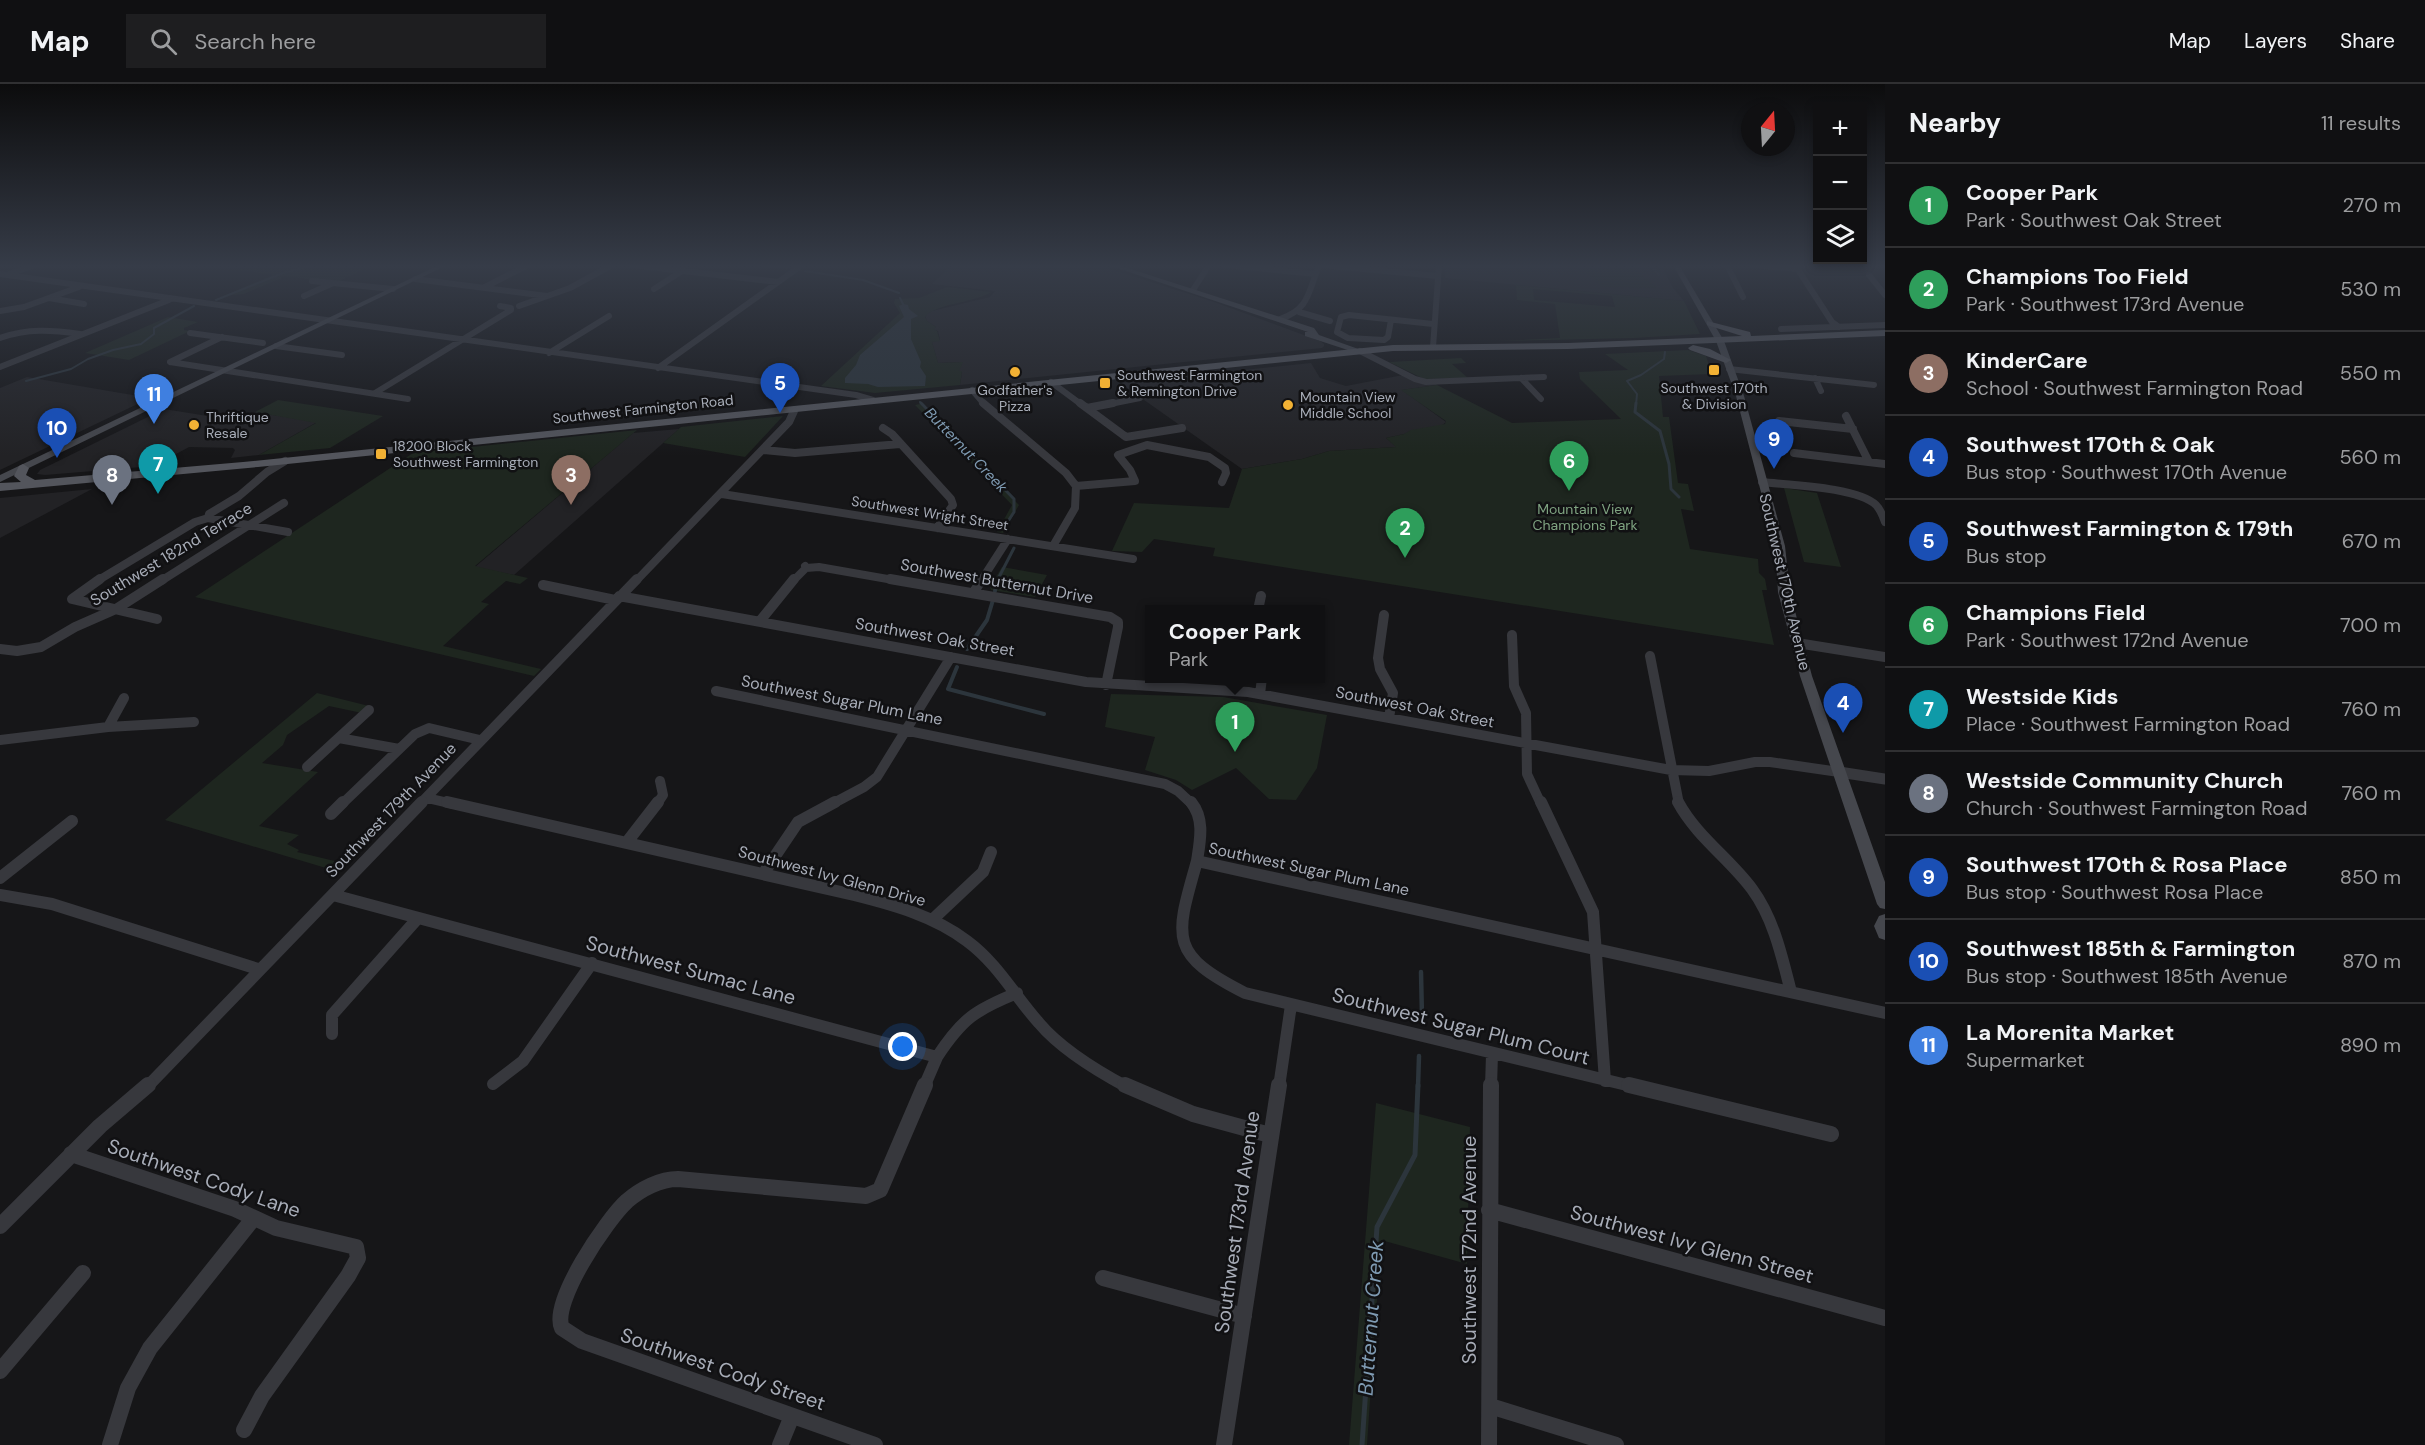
<!DOCTYPE html>
<html lang="en">
<head>
<meta charset="utf-8">
<style>
	body { margin:0; font-family:"DM Sans",sans-serif; background:#1e1e20; color:#f1f3f6 }
	.controls { position:absolute; right:18px; top:18px; display:grid; overflow:hidden; border-radius:0px; box-shadow:0 3px 9px #0003 }
	.controls button { width:54px; height:54px; display:grid; place-items:center; padding:0; border:0; border-bottom:2px solid #303032; background:#101012; color:#f1f3f6; font:30px sans-serif }
	.compass { position:absolute; left:1741px; top:18px; width:54px; height:54px; border-radius:50%; background:#101012; box-shadow:0 3px 9px #0003; rotate:18deg }
	.you { position:absolute; left:903px; top:963px; width:21px; height:21px; margin:-15px; border:4px solid #fff; border-radius:50%; background:#1a73e8; box-shadow:0 0 0 9px #1a73e833 }
	.badge { display:grid; place-items:center; width:39px; height:39px; border-radius:50%; background:#d93025; color:#fff; font-size:20px; font-weight:700 }
	.pin { position:absolute; translate:-50% -50px; filter:drop-shadow(0 2px 3px #0008) }
	.pin::after { content:''; position:absolute; top:32px; width:21px; height:18px; background:inherit; clip-path:polygon(0 0,100% 0,50% 100%) }
	.popup { position:absolute; left:1145px; top:521px; width:180px; height:78px; box-sizing:border-box; display:grid; place-content:center; border-radius:0px; background:#101012; filter:drop-shadow(0 2px 4px #0005); font-size:20px; white-space:nowrap; color:#9c9d9f }
	.popup b { font-size:22px; color:#f1f3f6 }
	.popup::after { content:''; position:absolute; left:50%; top:100%; margin-left:-12px; border:12px solid transparent; border-top-color:#101012 }
	.list { margin:0; padding:0; list-style:none }
	h2 { display:flex; justify-content:space-between; align-items:center; height:78px; margin:0; padding:0 24px; font-size:26px }
	h2 small { font-size:20px; font-weight:400; color:#9c9d9f }
	.list li { display:grid; grid-template-columns:39px 1fr auto; gap:18px; align-items:center; box-sizing:border-box; height:84px; padding:0 24px; border-top:2px solid #303032 }
	.list b { display:block; font-size:22px; white-space:nowrap }
	.list p { margin:0; font-size:20px; white-space:nowrap; color:#9c9d9f }
	.list em { font-size:20px; font-style:normal; color:#9c9d9f }
	.icon { flex:none; width:33px; height:33px; fill:none; stroke:currentColor; stroke-width:2; stroke-linecap:round; stroke-linejoin:round }
	.map { position:relative; flex:none; width:1885px; height:1361px; overflow:hidden }
	header { display:flex; align-items:center; gap:36px; box-sizing:border-box; height:84px; padding:0 30px; background:#101012; border-bottom:2px solid #303032 }
	header strong { font-size:28px }
	nav { display:flex; gap:33px; margin-inline-start:auto; font-size:21px }
	.search { width:420px; height:54px; background:#1e1e20; display:flex; align-items:center; gap:15px; box-sizing:border-box; padding:0 21px; border-radius:0px; color:#9c9d9f; font-size:22px }
	main { display:flex }
	aside { flex:1; background:#101012 }
	.map>svg:first-child { display:block }
	.built { fill:#222225 }
	.green { fill:#1e261f; fill-rule:evenodd }
	.water { fill:#2c353c }
	.lines { fill:none; stroke-linecap:round; stroke-linejoin:round }
	.stream-far4 { stroke:#2c353c; stroke-width:2 }
	.stream-far3 { stroke:#2c353c; stroke-width:3 }
	.stream-far2 { stroke:#2c353c; stroke-width:4 }
	.stream-far1 { stroke:#2c353c; stroke-width:4.5 }
	.stream { stroke:#2c353c; stroke-width:5 }
	.minor-far4 { stroke:#37383d; stroke-width:6 }
	.minor-far3 { stroke:#37383d; stroke-width:8 }
	.minor-far2 { stroke:#37383d; stroke-width:10 }
	.minor-far1 { stroke:#37383d; stroke-width:12 }
	.minor { stroke:#37383d; stroke-width:16 }
	.tertiary { stroke:#37383d; stroke-width:11 }
	.secondary { fill:#45474d; fill-rule:evenodd }
	.primary { fill:#53555c; fill-rule:evenodd }
	.poi-dot { fill:#f2b134; stroke:#111113; stroke-width:2 }
	.labels { text-anchor:middle; dominant-baseline:central; stroke-width:5; stroke-linejoin:round; paint-order:stroke }
	.far-poi-label { font-size:14px; fill:#a8adb8; stroke:#111113; text-anchor:start }
	.far-street-label { font-size:14px; fill:#a8adb8; stroke:#111113 }
	.far-park-label { font-size:14px; fill:#7fa381; stroke:#111113 }
	.far-water-label { font-size:15px; font-style:italic; fill:#7f9bb3; stroke:#111113 }
	.street-label { font-size:16px; fill:#a8adb8; stroke:#111113 }
	.near-street-label { font-size:20px; fill:#a8adb8; stroke:#111113 }
	.near-water-label { font-size:21px; font-style:italic; fill:#7f9bb3; stroke:#111113 }
</style>
</head>
<body>
<header>
<strong>Map</strong>
<div class="search"><svg class="icon" aria-label="search" viewBox="0 0 24 24"><circle cx="10" cy="10" r="6"/><path d="M15 15l6 6"/></svg>Search here</div>
<nav><a>Map</a><a>Layers</a><a>Share</a></nav>
</header>
<main>
<div class="map">
<svg width="1885" height="1361" viewBox="0 0 1885 1361">
	<rect width="100%" height="100%" fill="#161618"/>
	<path class="built" d="M952 181H1098L1214 218 1320 257 1324 260V262L1322 264 960 301 962 288 959 287V278L938 279 932 258 940 256 938 247 933 245 936 243 927 237 925 231 932 227 990 213 995 207 932 200Z
		M1446 181H1638L1663 185 1673 204 1684 217 1445 194Z
		M1311 279 1320 294 1346 302 1403 291 1436 300 1437 301 1402 306 1446 338 1441 342 1386 354 1397 363 1329 367 1302 375 1242 385 1120 299Z
		M27 293 150 314 0 386V304Z
		M164 325 239 337 255 328 317 338 259 371 231 374 235 366 233 364 189 363 154 382 45 391 37 390 40 386Z
		M679 345 514 491 475 483 633 349Z
		M92 405 0 454V414Z"/>
	<path class="green" d="M233 181H341L367 184 335 199 286 192 244 210 224 212 273 191 226 184Z
		M1579 181H1631L1657 204 1602 203Z
		M1516 201 1684 217 1700 250 1634 254 1498 257 1560 254 1555 220 1517 216ZM1533 205 1612 212 1615 223 1534 216Z
		M947 203 991 208C975 219 936 219 925 233L927 237 936 243 934 245 937 247 940 257 932 258 938 279 963 278 959 287H962L960 301 875 309 821 302 900 229 894 219 895 215 919 214Z
		M168 233 198 238 184 244V246L190 247 129 276 85 269Z
		M1688 266 1706 272 1712 290 1659 292 1663 333H1669L1678 399 1688 400 1694 427 1681 425 1690 465 1758 475 1759 489 1765 495 1767 506H1762L1774 561 1213 472 1215 464 1154 455 1142 468 1112 467 1134 419 1229 424 1242 385 1302 375 1329 367 1396 363 1386 354 1404 350 1411 346 1445 340 1446 337 1401 306 1437 301 1512 339 1621 335 1580 295 1579 288 1628 286 1605 270Z
		M1461 274 1466 279 1452 280 1468 294 1424 295 1389 278Z
		M278 316 383 332 330 364 259 371 316 339 255 328Z
		M920 320 1019 421 1003 449 997 448 1012 421 915 321Z
		M783 332 745 373 663 359 681 343Z
		M637 346 475 482 528 494 520 500 506 497 481 518 489 520 443 562 541 585 534 592 195 513 413 369Z
		M1784 404 1817 409 1841 483 1804 478Z
		M1002 483 1047 491 1035 513 991 506 990 503Z
		M317 609 369 622 362 629 329 622 287 651 283 661 262 679 318 688 259 742 299 751 287 760 299 766 297 768 343 779 336 787 165 736Z
		M1111 610 1223 613 1327 631 1317 684 1296 716 1269 715 1236 684 1192 706 1176 696 1145 686 1155 653 1105 643Z
		M1376 1019 1470 1043 1467 1180 1381 1156 1367 1361H1349Z"/>
	<path class="water" d="M903 220 908 221 909 225 918 232 911 235V255L921 278 920 283 926 292 925 302 878 303 868 300 845 299V294L856 281 860 271 904 233 899 222Z"/>
	<g class="lines">
		<path class="stream-far4" d="M760 181 788 184
			M1651 181 1659 191
			M805 187 863 196 899 209
			M900 214 905 224
			M216 216 283 189 313 181
			M26 297 71 285 88 275 113 266 141 260 154 250V244L194 222
			M920 318 923 321
			M1636 321 1637 310 1627 297 1641 291 1664 275 1665 268"/>
		<path class="stream-far3" d="M921 319 1014 415V428L1003 445
			M1636 319 1635 328 1660 347 1669 380 1671 405 1679 413
			M997 497 1014 464"/>
		<path class="stream-far2" d="M995 507 997 495
			M967 565 987 536 993 516
			M957 583 948 605 1044 630"/>
		<path class="stream-far1" d="M1421 888 1422 933
			M1418 1003 1419 972"/>
		<path class="stream" d="M1362 1361 1377 1143 1415 1071 1418 1001"/>
		<path class="minor-far4" d="M632 181 778 198
			M1226 181 1316 190
			M1321 181 1438 192
			M1727 181 1743 213
			M1753 181 1798 185
			M1795 181 1832 238 1839 243
			M0 190 856 311 873 316
			M9 190 35 181
			M1869 191 1885 211
			M415 195 547 212
			M312 197 393 205
			M485 203 528 181
			M654 205 682 187
			M1193 206 1209 181
			M304 212 331 200
			M49 214 84 220
			M519 222 570 204 612 181
			M0 227 24 223 79 203
			M1299 228 1330 237
			M1280 235C1308 226 1308 210 1318 184
			M1391 236 1388 253 1384 256 1348 254 1337 248 1341 233 1349 231 1433 240
			M1781 245 1885 241
			M190 249 263 259
			M0 254C28 244 52 246 80 250
			M276 262 342 271
			M1433 263 1439 181
			M1360 267 1415 295 1426 298 1544 293
			M549 269 609 232
			M170 278 408 315
			M170 278 222 253
			M0 283 169 216
			M658 284 802 181
			M1729 285 1874 301
			M1521 294 1541 315
			M1815 294 1821 307
			M1051 298 1082 321
			M972 306 985 321
			M375 309 511 226V224L500 222
			M1105 321 1140 314"/>
		<path class="minor-far3" d="M983 319 1066 389 1076 402 1075 424 1053 462
			M1080 319 1126 353 1182 344
			M1087 324 1113 319
			M1846 332 1869 378
			M1779 337 1853 345
			M883 344 892 350 951 415 953 421 937 444
			M764 366 795 369 900 360
			M1794 369 1885 380
			M1762 398C1788 401 1858 403 1876 421 1881 426 1883 433 1885 438
			M1076 402 1135 397 1130 386 1118 371 1147 361 1209 373 1225 384 1226 389 1222 398
			M722 410 1133 475
			M208 434 288 448
			M806 484 819 483 899 497
			M97 497 195 438 208 434 209 430 239 412 267 388 285 377
			M161 497 284 419
			M636 497 789 338 794 327
			M793 497 806 484 805 482
			M981 497 1008 455"/>
		<path class="minor-far2" d="M100 495 72 515 157 535
			M890 495 1110 533 1118 538V543L1106 601
			M543 501 615 516
			M974 508 982 495
			M619 512 1086 598 1248 608 1671 686 1709 687 1755 678H1770L1839 688
			M1258 526 1261 512
			M1384 531 1378 574 1380 585 1393 609 1389 634
			M760 537 794 495
			M1512 551 1514 602 1526 629 1527 690 1541 720
			M1797 559 1885 573
			M0 565 17 567 41 563 75 543 116 525 163 495
			M1650 572 1679 720
			M716 607 1165 700 1178 707 1192 720
			M1260 610 1262 594
			M108 643 124 614
			M339 654 399 665
			M0 656 108 643 194 638
			M307 683 369 626
			M427 714 453 720
			M342 720 415 650 429 644 480 656
			M420 720 637 495
			M657 720 663 711 660 697
			M832 720 864 703 877 693 951 573"/>
		<path class="minor-far1" d="M447 718 854 811C894 821 934 832 967 857 998 880 1014 911 1039 939 1060 964 1099 988 1127 1003
			M1191 718C1205 735 1200 757 1197 777L1885 929
			M1541 718 1593 828 1605 997
			M1678 718C1697 753 1729 774 1752 805 1774 835 1782 873 1791 908
			M331 730 343 718
			M627 758 658 718
			M1197 777C1175 854 1168 870 1245 909L1635 1003
			M763 790 798 738 835 718
			M0 794 72 737
			M0 811 52 820 258 885
			M333 811 937 973C962 935 975 926 1017 909
			M932 836 983 788 991 768
			M332 950V931L418 834
			M493 1000 523 977 592 879
			M147 1003 422 718
			M924 1003 937 973
			M1279 1003 1291 921
			M1491 1003 1492 970"/>
		<path class="minor" d="M1125 1001 1193 1030 1270 1051
			M1629 1001 1831 1050
			M71 1070 235 1125 276 1144 356 1163 358 1174 348 1192 262 1312 244 1346
			M1489 1126 1885 1234
			M0 1142 100 1042 148 1001
			M1103 1194 1244 1232
			M0 1287 83 1189
			M1490 1322 1616 1361
			M110 1361 128 1304 150 1264 253 1135
			M780 1361 792 1332
			M875 1361 582 1257 562 1244C550 1219 607 1135 627 1117 641 1105 660 1095 678 1095L866 1112 880 1106 925 1001
			M1224 1361 1279 1001
			M1489 1361 1491 1001"/>
		<path class="tertiary" d="M1839 688 1885 695"/>
		<path class="secondary" d="M439 181H447L0 398V391Z
			M1108 181H1118L1314 244 1319 251 1364 267 1357 269 1305 252V248H1308Z
			M1673 181H1679L1724 257 1744 312 1785 462 1790 508 1812 592 1885 798V825L1880 824 1877 820 1800 592 1778 508 1775 462 1736 312 1716 257Z
			M1885 830V856L1879 854 1874 842 1879 832Z"/>
		<path class="primary" d="M1707 237 1750 248 1751 252 1885 246V252L1568 265 1393 267 258 383 0 407V399L21 398 14 392 19 382 23 380 29 384 26 391 35 396 243 378 1393 261 1568 259 1742 252 1707 241Z
			M1693 261 1710 265 1731 276 1726 279 1690 266 1688 264Z"/>
	</g>
	<linearGradient id="sky" x2="0" y2="1"><stop stop-color="#0c0c0d"/><stop offset="0.49" stop-color="#363c48"/><stop offset="1" stop-color="#363c48" stop-opacity="0"/></linearGradient>
	<rect width="1885" height="372" fill="url(#sky)"/>
	<g class="poi-dot">
		<rect x="1708" y="280" width="12" height="12" rx="3"/>
		<circle cx="1015" cy="288" r="6"/>
		<rect x="1099" y="293" width="12" height="12" rx="3"/>
		<circle cx="1288" cy="321" r="6"/>
		<circle cx="194" cy="341" r="6"/>
		<rect x="375" y="364" width="12" height="12" rx="3"/>
	</g>
	<g class="labels">
		<g class="far-poi-label">
			<text x="1117" y="291">Southwest Farmington<tspan x="1117" dy="16">&amp; Remington Drive</tspan></text>
			<text x="1714" y="304" text-anchor="middle">Southwest 170th<tspan x="1714" dy="16">&amp; Division</tspan></text>
			<text x="1015" y="306" text-anchor="middle">Godfather's<tspan x="1015" dy="16">Pizza</tspan></text>
			<text x="1300" y="313">Mountain View<tspan x="1300" dy="16">Middle School</tspan></text>
			<text x="206" y="333">Thriftique<tspan x="206" dy="16">Resale</tspan></text>
			<text x="393" y="362">18200 Block<tspan x="393" dy="16">Southwest Farmington</tspan></text>
		</g>
		<g class="far-street-label">
			<text transform="translate(643 325) rotate(-6)">Southwest Farmington Road</text>
			<text transform="translate(930 429) rotate(9)">Southwest Wright Street</text>
		</g>
		<g class="far-park-label">
			<text x="1585" y="425">Mountain View<tspan x="1585" dy="16">Champions Park</tspan></text>
		</g>
		<g class="far-water-label">
			<text transform="translate(966 366) rotate(46)">Butternut Creek</text>
		</g>
		<g class="street-label">
			<text transform="translate(171 470) rotate(-31)">Southwest 182nd Terrace</text>
			<text transform="translate(997 497) rotate(10)">Southwest Butternut Drive</text>
			<text transform="translate(1785 498) rotate(77)">Southwest 170th Avenue</text>
			<text transform="translate(935 553) rotate(10)">Southwest Oak Street</text>
			<text transform="translate(842 616) rotate(11)">Southwest Sugar Plum Lane</text>
			<text transform="translate(1415 623) rotate(11)">Southwest Oak Street</text>
			<text transform="translate(391 726) rotate(-46)">Southwest 179th Avenue</text>
			<text transform="translate(1309 785) rotate(12)">Southwest Sugar Plum Lane</text>
			<text transform="translate(832 792) rotate(15)">Southwest Ivy Glenn Drive</text>
		</g>
		<g class="near-street-label">
			<text transform="translate(691 886) rotate(15)">Southwest Sumac Lane</text>
			<text transform="translate(1461 942) rotate(14)">Southwest Sugar Plum Court</text>
			<text transform="translate(204 1094) rotate(19)">Southwest Cody Lane</text>
			<text transform="translate(1237 1138) rotate(-82)">Southwest 173rd Avenue</text>
			<text transform="translate(1692 1160) rotate(15)">Southwest Ivy Glenn Street</text>
			<text transform="translate(1469 1166) rotate(-90)">Southwest 172nd Avenue</text>
			<text transform="translate(723 1285) rotate(19)">Southwest Cody Street</text>
		</g>
		<g class="near-water-label">
			<text transform="translate(1371 1234) rotate(-86)">Butternut Creek</text>
		</g>
	</g>
</svg>
<div class="controls">
<button>+</button>
<button>−</button>
<button><svg class="icon" aria-label="layers" viewBox="0 0 24 24"><path d="M12 4l9 5-9 5-9-5zM3 14l9 5 9-5"/></svg></button>
</div>
<svg class="compass" viewBox="-18 -18 36 36"><path d="M0-13l5 13h-10z" fill="#e53935"/><path d="M0 13l5-13h-10z" fill="#9c9d9f"/></svg>
<div class="you"></div>
<div class="pin badge" style="left:1235px;top:668px;background:#2e9e5b">1</div>
<div class="popup"><b>Cooper Park</b>Park</div>
<div class="pin badge" style="left:1405px;top:474px;background:#2e9e5b">2</div>
<div class="pin badge" style="left:571px;top:421px;background:#8d6e63">3</div>
<div class="pin badge" style="left:1843px;top:649px;background:#1a4fb4">4</div>
<div class="pin badge" style="left:780px;top:329px;background:#1a4fb4">5</div>
<div class="pin badge" style="left:1569px;top:407px;background:#2e9e5b">6</div>
<div class="pin badge" style="left:158px;top:410px;background:#0f9aa8">7</div>
<div class="pin badge" style="left:112px;top:421px;background:#6b7280">8</div>
<div class="pin badge" style="left:1774px;top:385px;background:#1a4fb4">9</div>
<div class="pin badge" style="left:57px;top:374px;background:#1a4fb4">10</div>
<div class="pin badge" style="left:154px;top:340px;background:#3f7fe0">11</div>
</div>
<aside>
<h2>Nearby<small>11 results</small></h2>
<ul class="list">
<li><span class="badge" style="background:#2e9e5b">1</span><div><b>Cooper Park</b><p>Park · Southwest Oak Street</p></div><em>270 m</em></li>
<li><span class="badge" style="background:#2e9e5b">2</span><div><b>Champions Too Field</b><p>Park · Southwest 173rd Avenue</p></div><em>530 m</em></li>
<li><span class="badge" style="background:#8d6e63">3</span><div><b>KinderCare</b><p>School · Southwest Farmington Road</p></div><em>550 m</em></li>
<li><span class="badge" style="background:#1a4fb4">4</span><div><b>Southwest 170th &amp; Oak</b><p>Bus stop · Southwest 170th Avenue</p></div><em>560 m</em></li>
<li><span class="badge" style="background:#1a4fb4">5</span><div><b>Southwest Farmington &amp; 179th</b><p>Bus stop</p></div><em>670 m</em></li>
<li><span class="badge" style="background:#2e9e5b">6</span><div><b>Champions Field</b><p>Park · Southwest 172nd Avenue</p></div><em>700 m</em></li>
<li><span class="badge" style="background:#0f9aa8">7</span><div><b>Westside Kids</b><p>Place · Southwest Farmington Road</p></div><em>760 m</em></li>
<li><span class="badge" style="background:#6b7280">8</span><div><b>Westside Community Church</b><p>Church · Southwest Farmington Road</p></div><em>760 m</em></li>
<li><span class="badge" style="background:#1a4fb4">9</span><div><b>Southwest 170th &amp; Rosa Place</b><p>Bus stop · Southwest Rosa Place</p></div><em>850 m</em></li>
<li><span class="badge" style="background:#1a4fb4">10</span><div><b>Southwest 185th &amp; Farmington</b><p>Bus stop · Southwest 185th Avenue</p></div><em>870 m</em></li>
<li><span class="badge" style="background:#3f7fe0">11</span><div><b>La Morenita Market</b><p>Supermarket</p></div><em>890 m</em></li>
</ul>
</aside>
</main>
</body>
</html>
